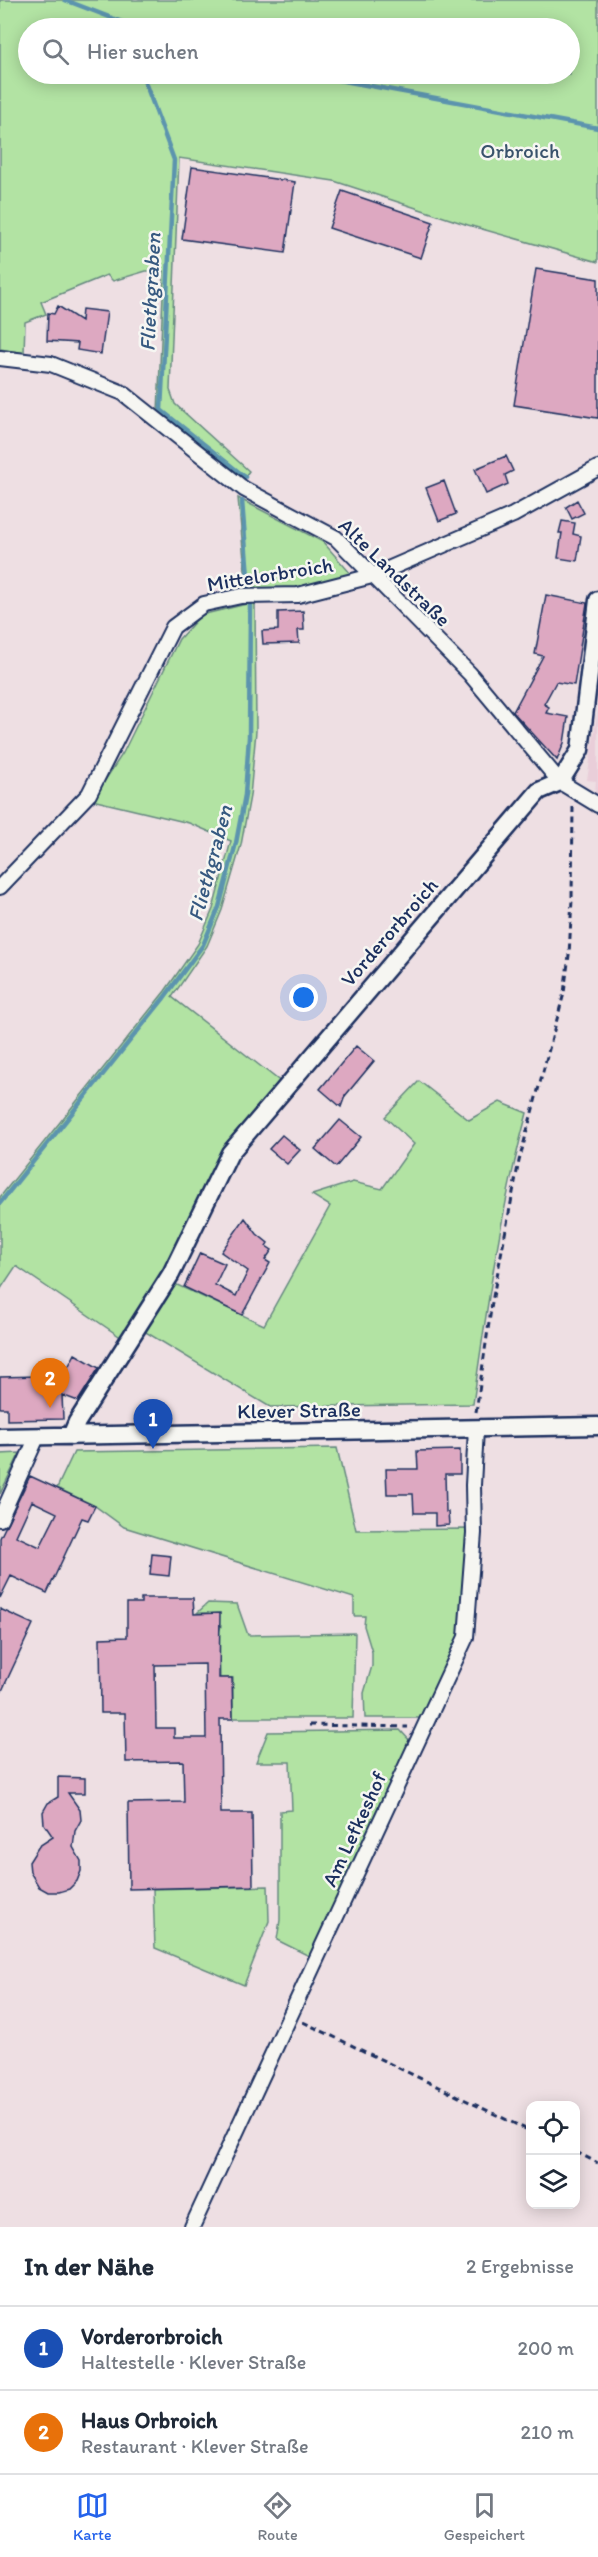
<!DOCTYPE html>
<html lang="de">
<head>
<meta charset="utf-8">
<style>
	body { margin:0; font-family:Itim,sans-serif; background:#f6f6f7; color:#1f2937 }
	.controls { position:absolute; right:18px; bottom:18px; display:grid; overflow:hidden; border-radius:12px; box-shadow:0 3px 15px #0003 }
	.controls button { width:54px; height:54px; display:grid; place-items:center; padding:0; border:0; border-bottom:2px solid #e0e1e3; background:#fff; color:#1f2937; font:30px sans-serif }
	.you { position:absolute; left:304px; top:998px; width:21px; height:21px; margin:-15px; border:4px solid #fff; border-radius:50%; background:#1a73e8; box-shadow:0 0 0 9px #1a73e833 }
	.badge { display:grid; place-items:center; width:39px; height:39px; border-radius:50%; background:#2563eb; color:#fff; font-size:20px; font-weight:700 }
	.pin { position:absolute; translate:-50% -50px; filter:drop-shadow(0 2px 3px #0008) }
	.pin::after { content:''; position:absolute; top:32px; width:21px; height:18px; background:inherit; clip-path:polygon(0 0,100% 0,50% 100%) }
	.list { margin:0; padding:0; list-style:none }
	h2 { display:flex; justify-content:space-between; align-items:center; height:78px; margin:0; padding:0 24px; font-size:26px }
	h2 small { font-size:20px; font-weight:400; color:#747a83 }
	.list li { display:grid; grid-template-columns:39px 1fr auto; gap:18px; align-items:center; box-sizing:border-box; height:84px; padding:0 24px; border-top:2px solid #e0e1e3 }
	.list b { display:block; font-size:22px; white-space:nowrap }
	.list p { margin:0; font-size:20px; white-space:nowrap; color:#747a83 }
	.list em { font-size:20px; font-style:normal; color:#747a83 }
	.icon { flex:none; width:33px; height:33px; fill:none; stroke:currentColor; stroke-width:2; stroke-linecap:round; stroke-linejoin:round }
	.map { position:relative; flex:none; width:598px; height:2227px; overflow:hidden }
	.search { position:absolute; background:#fff; box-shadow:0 3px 15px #0003; left:18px; right:18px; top:18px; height:66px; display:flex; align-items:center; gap:15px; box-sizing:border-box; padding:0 21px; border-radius:33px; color:#747a83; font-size:22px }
	.sheet { height:246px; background:#fff }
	nav { display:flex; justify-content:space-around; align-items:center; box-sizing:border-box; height:84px; border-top:2px solid #e0e1e3; background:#fff; font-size:16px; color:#747a83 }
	nav a { display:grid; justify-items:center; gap:3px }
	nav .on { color:#2563eb }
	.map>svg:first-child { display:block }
	.built { fill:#e9ced9 }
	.green { fill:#b2e3a3; stroke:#668980; stroke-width:1.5; fill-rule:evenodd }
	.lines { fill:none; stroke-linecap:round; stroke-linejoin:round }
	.stream { stroke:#5c94ae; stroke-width:4.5 }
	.building { fill:#dda8c1; stroke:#1b2f5e; stroke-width:1.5; fill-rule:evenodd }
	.minor-casing { stroke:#1b2f5e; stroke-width:18 }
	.tertiary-casing { stroke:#1b2f5e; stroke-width:21 }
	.path { stroke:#1b2f5e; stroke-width:3; stroke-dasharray:6 4.5; stroke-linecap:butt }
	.minor { stroke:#f6f6f2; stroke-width:14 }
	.tertiary { stroke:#f6f6f2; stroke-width:16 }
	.labels { text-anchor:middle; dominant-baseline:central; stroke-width:5; stroke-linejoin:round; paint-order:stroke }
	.park-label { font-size:21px; fill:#39536c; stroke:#f6f6f2 }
	.street-label { font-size:21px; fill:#1b2f5e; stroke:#f6f6f2 }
	.water-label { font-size:22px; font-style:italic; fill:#365980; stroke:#f6f6f2 }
</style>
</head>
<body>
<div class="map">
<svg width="598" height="2227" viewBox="0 0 598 2227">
	<rect width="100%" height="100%" fill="#eedfe3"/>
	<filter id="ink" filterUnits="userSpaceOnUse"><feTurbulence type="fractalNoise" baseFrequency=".0167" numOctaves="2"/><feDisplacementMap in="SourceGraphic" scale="12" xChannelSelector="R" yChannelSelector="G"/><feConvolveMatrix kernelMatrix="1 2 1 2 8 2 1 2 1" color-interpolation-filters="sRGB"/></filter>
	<g filter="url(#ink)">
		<path class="built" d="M598 709V799L595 793 596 781 587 780Z"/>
		<path class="green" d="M0 0H598V262L468 225 334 181 179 158 170 390 175 404 249 471 242 481 158 412 164 271H146L113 281 107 275 41 302 46 314 25 322 24 353 0 349ZM28 28H570V74H28Z
			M238 498 323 542 352 575 301 589 247 590Z
			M255 602 256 731 250 796 241 845 222 910 207 946 172 997 282 1083 163 1277 122 1338 16 1266 0 1290V1197L165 991 198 944 213 909 231 841 189 823 92 800 123 753 179 639 201 615Z
			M419 1081 469 1120 500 1102 527 1113C501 1208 487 1306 473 1404L270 1407 144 1331 175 1284 264 1325 330 1206 312 1195 353 1182 382 1189 414 1144 385 1117Z
			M337 1448 356 1530 467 1529 462 1633 422 1718H365L364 1693 372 1666V1652L364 1626 365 1616H354V1598L124 1527 95 1506 57 1488 74 1452Z
			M20 1453 0 1494V1454Z
			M208 1603 237 1604 248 1635 355 1633 353 1718H233V1678H220L219 1632 221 1626 208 1621V1613H197Z
			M400 1730 411 1742 311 1957 277 1940 280 1920V1811L292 1810 290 1762H256L268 1732Z
			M268 1886 269 1921 244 1985 155 1948 153 1889Z"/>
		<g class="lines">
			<path class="stream" d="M65 0 138 28
				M142 74 174 160 161 410 245 477
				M306 74 598 128
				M242 501 249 589
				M0 1203 164 998 203 945 219 907 236 843 245 795 249 737 250 604"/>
		</g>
		<path class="building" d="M192 167 295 182 285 253 182 239Z
			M342 191 433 222 421 258 329 228Z
			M536 269 598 279V418L514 405Z
			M58 306 81 321 82 309 107 312 101 354 77 350 78 343 47 341 48 313 54 314Z
			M506 456 513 471 505 475 508 484 486 494 475 469Z
			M444 481 456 514 439 521 426 488Z
			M577 500 584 513 572 519 566 507Z
			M562 521 575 523 573 534 581 536 577 561 558 558 562 533H559Z
			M546 595 587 603 574 685 556 682 544 704 549 707 546 713 568 717 564 743 557 760 513 712 543 656 535 654Z
			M303 611 304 630H298L299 643 263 644 262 631 278 630V612Z
			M356 1046 374 1061 345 1096 341 1107 320 1089Z
			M340 1120 361 1137 336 1167 315 1149Z
			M282 1135 300 1150 287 1164 269 1149Z
			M245 1218 257 1234 268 1243 266 1246 272 1250 265 1260 270 1263 242 1315 184 1287 200 1253 225 1264 215 1285 236 1296 248 1271 221 1252Z
			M75 1354 99 1368 78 1401 62 1395 63 1419 7 1420V1408H0V1377L39 1376 60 1382Z
			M460 1450V1474H445L446 1512H448L449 1525 435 1526V1513H414L413 1494H387L386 1469H418L417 1451Z
			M30 1476 95 1506 88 1520 82 1518 47 1593 11 1576 0 1598V1538ZM32 1501 57 1513 40 1547 16 1536Z
			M152 1554 171 1556 169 1576 150 1574Z
			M141 1598H193L194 1614 220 1613 219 1678H232L233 1719H220L221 1813H252L253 1886 129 1889 128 1803 184 1802 183 1761 126 1762 125 1713H101L100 1638 127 1637V1603H141ZM205 1664 206 1738H174V1728H156L155 1665Z
			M0 1609 33 1624 0 1695Z
			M58 1777 85 1778V1793H68L80 1810 81 1820 75 1831 73 1847 81 1861V1871L77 1881 69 1889 59 1892H48L39 1887 30 1872 29 1862 39 1846 53 1837 44 1824 43 1812 48 1803 58 1797Z"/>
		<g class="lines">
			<defs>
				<path id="minor" d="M0 358 51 364 123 393 244 489 336 538 470 674 560 782 598 805
					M0 887 89 794 173 627 204 604 241 596 298 595 372 576 513 515 598 468
					M0 1519 37 1437
					M192 2227 466 1637 474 1533 473 1485 476 1429"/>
				<path id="tertiary" d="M71 1436 77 1422 171 1274 230 1153 539 791 560 782 580 750 598 600
					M0 1437 598 1426"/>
			</defs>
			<use href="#minor" class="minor-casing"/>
			<use href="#tertiary" class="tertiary-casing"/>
			<path class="path" d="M476 1412 492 1302 519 1161 564 993 569 955 572 899 573 805
				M309 1725 408 1727
				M303 2022 530 2131
				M576 2152 598 2163"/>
			<use href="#minor" class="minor"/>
			<use href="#tertiary" class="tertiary"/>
		</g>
	</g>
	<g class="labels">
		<g class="park-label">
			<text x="520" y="150">Orbroich</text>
		</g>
		<g class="street-label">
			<text transform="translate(395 572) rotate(44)">Alte Landstraße</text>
			<text transform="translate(270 574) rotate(-9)">Mittelorbroich</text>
			<text transform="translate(389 932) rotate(-49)">Vorderorbroich</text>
			<text transform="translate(299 1410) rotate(-1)">Klever Straße</text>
			<text transform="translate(354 1829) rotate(-65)">Am Lefkeshof</text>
		</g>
		<g class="water-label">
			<text transform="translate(150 292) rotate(-87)">Fliethgraben</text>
			<text transform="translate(210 863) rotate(-75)">Fliethgraben</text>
		</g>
	</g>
</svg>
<div class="controls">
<button><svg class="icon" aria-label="locate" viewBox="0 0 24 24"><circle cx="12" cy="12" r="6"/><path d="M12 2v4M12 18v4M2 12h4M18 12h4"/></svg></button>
<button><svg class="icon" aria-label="layers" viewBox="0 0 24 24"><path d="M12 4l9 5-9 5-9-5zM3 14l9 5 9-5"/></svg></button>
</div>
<div class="you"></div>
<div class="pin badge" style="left:153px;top:1449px;background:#1a4fb4">1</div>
<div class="pin badge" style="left:50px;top:1408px;background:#e8710a">2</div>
<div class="search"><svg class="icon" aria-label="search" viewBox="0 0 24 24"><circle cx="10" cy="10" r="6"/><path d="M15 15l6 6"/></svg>Hier suchen</div>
</div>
<section class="sheet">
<h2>In der Nähe<small>2 Ergebnisse</small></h2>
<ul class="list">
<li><span class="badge" style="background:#1a4fb4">1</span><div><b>Vorderorbroich</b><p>Haltestelle · Klever Straße</p></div><em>200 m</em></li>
<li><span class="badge" style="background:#e8710a">2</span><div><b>Haus Orbroich</b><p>Restaurant · Klever Straße</p></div><em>210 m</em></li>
</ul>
</section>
<nav>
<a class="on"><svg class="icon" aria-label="map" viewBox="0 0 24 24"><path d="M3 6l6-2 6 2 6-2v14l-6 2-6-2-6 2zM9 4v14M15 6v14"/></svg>Karte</a>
<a><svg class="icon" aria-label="directions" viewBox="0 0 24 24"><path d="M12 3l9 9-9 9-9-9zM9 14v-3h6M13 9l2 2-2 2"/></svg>Route</a>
<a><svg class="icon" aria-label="saved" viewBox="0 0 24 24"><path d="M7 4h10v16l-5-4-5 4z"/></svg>Gespeichert</a>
</nav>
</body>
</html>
